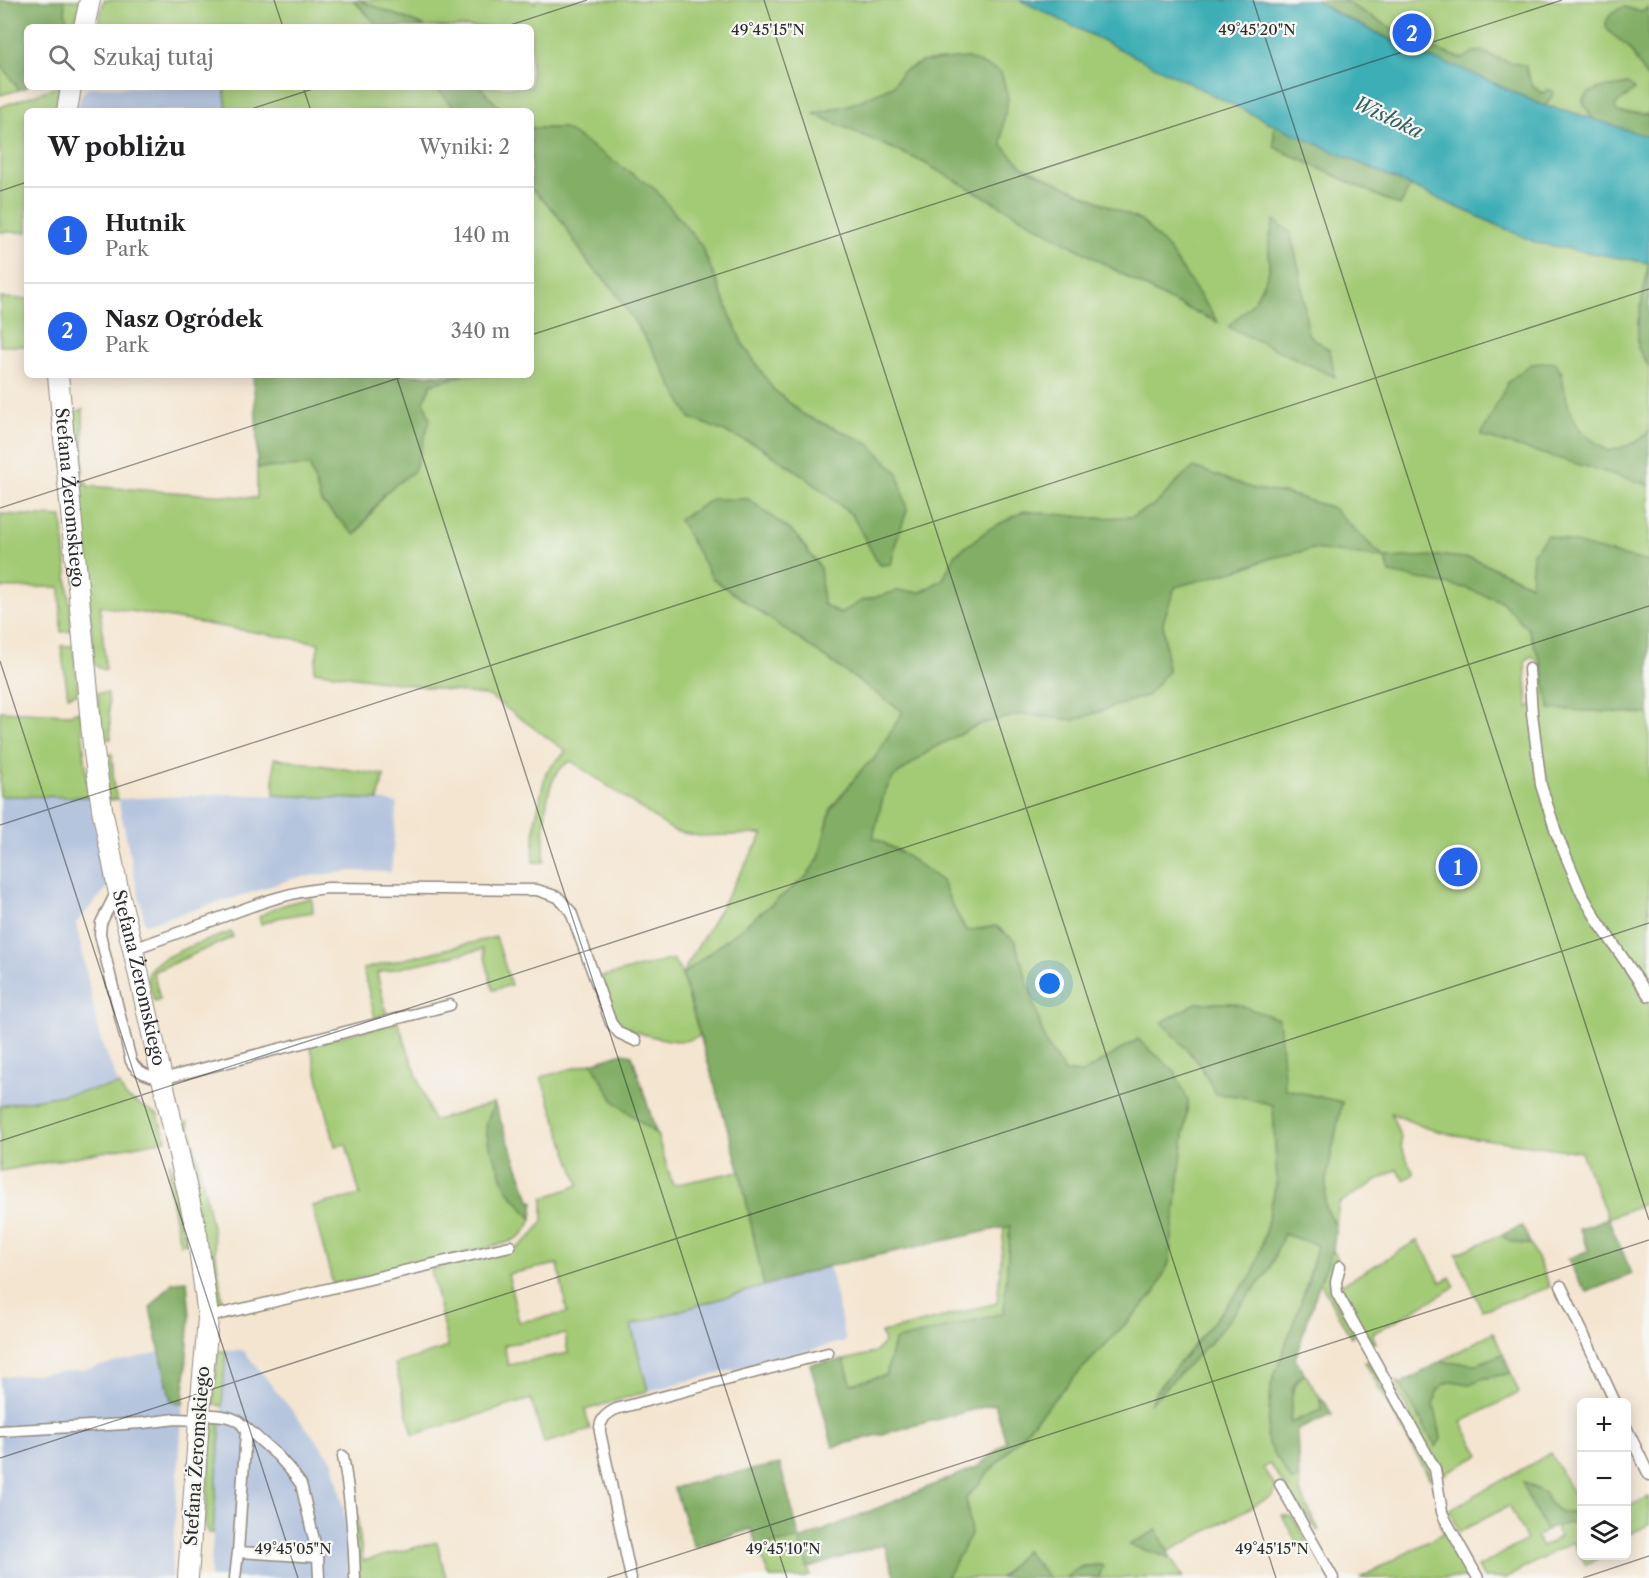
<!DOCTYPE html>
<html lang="pl">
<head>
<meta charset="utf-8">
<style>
	body { margin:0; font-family:"Libre Caslon Text",serif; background:#f2f2f2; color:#202124 }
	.controls { position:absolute; right:18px; bottom:18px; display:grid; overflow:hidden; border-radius:9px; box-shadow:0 3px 15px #0003 }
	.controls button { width:54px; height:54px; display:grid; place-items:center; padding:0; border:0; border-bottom:2px solid #e0e0e0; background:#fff; color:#202124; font:30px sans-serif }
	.you { position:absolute; left:1050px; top:984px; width:21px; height:21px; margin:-15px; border:4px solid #fff; border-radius:50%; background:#1a73e8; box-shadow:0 0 0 9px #1a73e833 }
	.badge { display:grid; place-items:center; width:39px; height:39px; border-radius:50%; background:#2563eb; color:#fff; font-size:20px; font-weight:700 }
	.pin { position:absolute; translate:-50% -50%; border:3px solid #fff; box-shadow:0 2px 6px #0006 }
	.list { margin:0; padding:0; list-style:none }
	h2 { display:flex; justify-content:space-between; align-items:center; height:78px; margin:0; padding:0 24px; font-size:26px }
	h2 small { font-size:20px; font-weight:400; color:#757577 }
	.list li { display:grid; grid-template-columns:39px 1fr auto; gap:18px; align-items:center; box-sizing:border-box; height:96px; padding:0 24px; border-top:2px solid #e0e0e0 }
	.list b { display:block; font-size:22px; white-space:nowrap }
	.list p { margin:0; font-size:20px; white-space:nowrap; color:#757577 }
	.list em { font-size:20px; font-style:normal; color:#757577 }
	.icon { flex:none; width:33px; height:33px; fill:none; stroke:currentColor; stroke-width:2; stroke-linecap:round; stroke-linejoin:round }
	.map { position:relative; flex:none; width:1649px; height:1578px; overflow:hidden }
	.search { position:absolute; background:#fff; box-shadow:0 3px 15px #0003; left:24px; top:24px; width:510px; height:66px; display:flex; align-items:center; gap:15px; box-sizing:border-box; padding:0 21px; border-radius:9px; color:#757577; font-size:22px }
	.panel { position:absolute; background:#fff; box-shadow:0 3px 15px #0003; left:24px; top:108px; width:510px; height:270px; border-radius:9px }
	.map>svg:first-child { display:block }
	.industrial { fill:#b6c5de }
	.green { fill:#a3ca75; stroke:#677a50; stroke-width:1.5; fill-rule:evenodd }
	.forest { fill:#82ae66; stroke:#566c48; stroke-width:1.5 }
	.water { fill:#3daeb5; stroke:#346c70; stroke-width:1.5 }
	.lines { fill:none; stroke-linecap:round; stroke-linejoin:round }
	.service-casing { stroke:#90887e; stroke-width:13 }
	.minor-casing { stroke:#90887e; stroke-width:22 }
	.service { stroke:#fff; stroke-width:10 }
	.minor { stroke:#fff; stroke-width:20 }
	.ticks { fill:none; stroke:#2b2b2b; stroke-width:1.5; stroke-opacity:0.45 }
	.labels { text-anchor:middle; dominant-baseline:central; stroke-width:4.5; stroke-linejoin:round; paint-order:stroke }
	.street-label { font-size:18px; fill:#2b2b2b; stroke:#f6f6f2 }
	.water-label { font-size:20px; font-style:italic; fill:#325f62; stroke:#f6f6f2 }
	.ticks-label { font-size:15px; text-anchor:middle; fill:#2b2b2b; stroke:#f6f6f2; stroke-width:4.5; stroke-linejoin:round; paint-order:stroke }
</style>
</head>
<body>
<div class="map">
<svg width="1649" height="1578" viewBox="0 0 1649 1578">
	<rect width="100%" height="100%" fill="#f6f6f2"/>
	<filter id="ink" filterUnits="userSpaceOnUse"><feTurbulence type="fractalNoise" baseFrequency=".0167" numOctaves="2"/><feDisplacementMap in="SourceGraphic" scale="12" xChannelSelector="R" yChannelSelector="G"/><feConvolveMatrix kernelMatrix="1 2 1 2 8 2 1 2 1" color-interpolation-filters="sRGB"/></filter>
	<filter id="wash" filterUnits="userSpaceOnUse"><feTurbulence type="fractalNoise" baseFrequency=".008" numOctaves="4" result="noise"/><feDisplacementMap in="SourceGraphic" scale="24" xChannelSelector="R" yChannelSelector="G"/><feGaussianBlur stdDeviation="1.35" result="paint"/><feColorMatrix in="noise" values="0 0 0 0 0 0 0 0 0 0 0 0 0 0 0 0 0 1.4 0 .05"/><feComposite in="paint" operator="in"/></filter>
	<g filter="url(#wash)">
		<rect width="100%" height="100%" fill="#f4e5d0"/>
		<path class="industrial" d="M89 87H224L227 111H77L81 95Z
			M232 794 378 800 397 803 391 872 352 871 294 878 247 894 145 924 118 799Z
			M0 796 89 797 108 887 76 923 101 1042 119 1085 0 1106Z
			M829 1266 846 1341 648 1391 631 1325Z
			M243 1350 333 1461 346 1520 349 1578H210L226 1351Z
			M160 1352 171 1401 183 1404 171 1578H0V1377L82 1370Z"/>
		<path class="green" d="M64 0H81L73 27H67Z
			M104 0H353L379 27H97Z
			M359 0H528L535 3V0H1020L1274 124V147L1400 206 1410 186 1537 243 1649 263 1638 322V348L1649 367V431C1640 444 1623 448 1608 451 1601 446 1593 442 1587 437 1568 422 1565 392 1561 370L1481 435 1649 485V562L1611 553H1533L1532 585 1474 559 1443 556 1386 558 1501 601 1528 629 1541 662 1550 709 1649 714V1202L1608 1218 1581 1152 1454 1135 1426 1128 1391 1113 1401 1138V1147L1414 1174 1404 1180 1397 1169 1339 1203 1336 1225 1325 1208 1326 1180 1342 1102 1285 1089 1233 1003 1196 1004 1163 1022 1198 1062 1216 1094 1239 1096 1273 1105 1277 1180 1264 1237 1253 1274 1156 1391 1151 1402 1213 1339 1268 1272 1284 1234 1318 1245 1299 1310 1271 1386 1293 1481 1299 1477 1300 1492 1319 1530 1318 1531 1301 1507 1295 1502 1270 1464 1263 1468 1276 1487 1272 1496 1168 1552 1157 1530 1130 1545 1171 1558 1183 1578H1098L1103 1567 1100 1565 1082 1566 1067 1576V1578H1049L1025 1550 1000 1578H946L971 1534 966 1498 1061 1391 1155 1293 1169 1263 1188 1101 1106 1058 1083 1073 1065 1072 1046 1044 1015 941 996 926 967 931 951 903 942 881 902 853 873 837 884 793 893 777 933 748 980 724 1022 714 1075 720 1168 671 1163 622 1175 587 1241 569 1271 558 1314 549 1384 558 1333 508 1288 494 1254 489 1194 468 1181 478 1156 504 1131 517 1095 518 991 528 956 554 943 579 922 592 898 591 862 601 840 615 823 604 820 567 795 534 748 499 679 519 713 579 903 712 874 759 863 768 831 808 819 858 806 877 682 975 700 1036C694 1038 688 1041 682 1041 667 1041 625 1032 616 1020L600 977 673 959 682 974 763 834 699 836 674 831 571 761C540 775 545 833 544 862H533L535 821 546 772 566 751 489 696 314 671 319 643 100 606 106 670 99 668 94 664 79 484 86 481 87 486 257 498V468L310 466 321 502 356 535 385 493 414 470 430 420 424 401 431 383 465 375H531V188L557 214 589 264 612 287 651 347 690 418 757 445 803 475 852 515 879 565 891 564 896 542 907 510 868 443 804 415 773 389 742 343 701 245 564 128H531V111H502L480 87H531V27H426ZM968 58 1008 98 1003 123 1001 145 1023 167 1103 203 1217 322 1165 298 921 161 815 114 852 104 893 86 902 72 922 62ZM1290 232 1300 273 1308 334 1330 351 1229 327 1254 302 1269 272V239ZM1532 656C1547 666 1537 688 1535 703L1528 708 1525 663 1528 658Z
			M1342 0H1649V7L1641 12 1625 7 1612 13 1608 18 1606 24 1609 31 1629 48 1646 77 1649 79V116C1638 110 1629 116 1617 112L1615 108 1617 103 1627 97V84C1609 90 1597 83 1583 99L1584 104 1593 119 1568 111 1545 106 1554 92 1551 90 1543 93 1540 92 1529 81V76L1527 71 1480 51 1472 53 1463 59 1422 45Z
			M0 63 19 90 0 95Z
			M56 87H60L55 111H27V232H0V107Z
			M224 87H435L458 111H227Z
			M0 298 27 299V346H0Z
			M83 409V472L77 471 73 414Z
			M0 514 62 517 72 631 61 632 60 587 0 588Z
			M61 646H73L78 693 68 696Z
			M97 693H108L111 739H102Z
			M0 711 70 714 80 711 89 797 0 796Z
			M112 754 114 789 118 799 108 800 104 755Z
			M274 758 384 775 378 800 274 795Z
			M312 898 313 912 281 917 261 924 259 917C273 907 295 901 312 898Z
			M231 932 233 937 153 972 160 999 154 1001C152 993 146 982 148 974 150 957 215 938 231 932Z
			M496 937 511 985 493 990 483 949 377 973 387 1016 375 1018 363 969Z
			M398 1022 433 1121 494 1103 486 1124 488 1141 507 1189 532 1219C527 1233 520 1238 506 1243L333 1284 312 1206 360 1195 346 1144 335 1146 310 1044Z
			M592 1063 614 1101 657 1135 673 1185 740 1171 764 1286 631 1325 648 1391 585 1410 590 1430 544 1443 531 1399 413 1435 395 1364 448 1347 431 1269 518 1247 532 1236 543 1221V1198L579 1185 541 1077ZM558 1264 567 1313 519 1322 508 1274ZM565 1334 568 1353 508 1365 504 1345Z
			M119 1085 126 1097 158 1115 166 1140 0 1171V1106Z
			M188 1122 202 1179 212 1227 223 1308 213 1306 180 1124Z
			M170 1162 187 1243 180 1244 169 1188Z
			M1010 1225 1004 1313 894 1341 886 1375 851 1384 844 1360 874 1353 884 1343 881 1333 997 1303 1004 1227Z
			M1501 1235C1510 1243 1518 1243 1531 1245L1550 1287 1482 1310 1456 1254Z
			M1418 1240 1441 1282 1450 1277 1455 1287 1372 1334 1376 1343 1372 1344C1360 1325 1346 1306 1341 1284L1352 1279Z
			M1333 1250 1337 1257 1329 1283 1330 1290 1355 1334 1351 1338 1320 1282Z
			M1493 1332 1503 1354 1477 1364 1440 1362Z
			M218 1351H226L222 1406 213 1404Z
			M1365 1362H1369L1373 1366 1424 1457 1430 1473V1479Z
			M1511 1373 1519 1393 1461 1422 1480 1455 1446 1473V1474H1444L1400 1396 1397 1389 1396 1382H1399L1400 1384 1436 1447 1441 1438 1434 1404 1437 1391 1445 1384 1453 1381 1469 1384 1481 1379Z
			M1305 1374 1320 1397 1322 1410 1290 1424C1292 1403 1288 1388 1305 1374Z
			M217 1419H221L213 1533H209L205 1525 212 1421Z
			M1551 1453 1581 1509V1513L1562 1512 1557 1510 1549 1502 1544 1493 1524 1482 1526 1493 1546 1531 1536 1537 1542 1547 1552 1542 1560 1536 1555 1527 1571 1522 1581 1523 1582 1556H1604L1586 1565 1572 1542 1506 1578H1484L1478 1567 1527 1540 1509 1506 1459 1532 1449 1510Z
			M355 1497 363 1561 437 1542 446 1578H358L353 1498Z
			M1649 1497V1525L1627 1535V1507Z
			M1282 1515 1292 1517 1307 1540 1298 1545Z
			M1441 1522 1472 1578H1360L1444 1533 1439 1524Z
			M799 1540 810 1576 800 1578H770L757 1546Z"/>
		<path class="forest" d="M0 0H64L67 27H27V87L19 90 0 63Z
			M354 0H359L426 27H379Z
			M1315 0H1342L1422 45 1463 59 1472 53 1480 51 1500 59 1526 66C1528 78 1531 89 1543 93L1547 90H1551L1554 93 1545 106 1542 105 1458 67 1428 58 1333 11Z
			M1625 7 1641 12 1649 7V79L1646 77C1640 67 1635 55 1628 47 1623 41 1614 37 1609 31 1600 20 1615 9 1625 7Z
			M968 58 1001 72 1008 98 1003 123 1002 145 1023 167 1142 221 1169 250 1218 322 1165 298 921 161 814 114 852 104 893 86 902 72 922 62Z
			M1627 84 1632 86 1634 91 1617 103 1615 108 1617 112C1629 116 1638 110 1649 116V137L1593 119 1584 104 1583 99C1598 83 1609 90 1627 84Z
			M435 87H480L502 111H458Z
			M1274 124 1410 186 1400 206 1274 147Z
			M531 128H564L655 189 701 245 742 343 773 389 804 415 868 443 898 473 907 510 896 542 891 564 879 565 852 515 803 475 757 445 690 418 651 347 612 287 589 264 557 214 531 188Z
			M1274 220 1290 232 1300 273 1308 334 1330 351 1335 377 1228 327 1254 302 1269 272V239Z
			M1649 263V367L1638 348V322Z
			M1554 362C1563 372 1562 379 1565 392 1572 425 1580 433 1608 451 1623 447 1640 444 1649 431V485L1481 436 1508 382 1531 364Z
			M253 375H465L431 384 424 401 430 420 414 471 385 493 355 535 321 502 310 466 257 468V432Z
			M1194 467 1254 489 1288 494 1333 508 1358 533 1385 558 1443 556 1474 559 1531 585 1533 553 1547 535 1611 553 1649 562V714L1550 709 1541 662 1528 629 1501 601 1465 588 1390 573 1385 558 1314 549 1271 558 1241 569 1175 587 1163 622 1168 671 1148 695 1075 720 1022 714 980 724 933 748 893 778 884 793 873 837 902 853 942 881 951 903 966 931 996 926 1015 941 1046 1044 1065 1072 1083 1073 1138 1039 1175 1072 1188 1101 1169 1263 1155 1293 1061 1391 966 1498 971 1534 946 1578H895L884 1544 808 1568 799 1540 757 1546 751 1529 694 1547 674 1488 705 1479 780 1464 800 1540 977 1467 1006 1442 995 1404 833 1447 810 1364 844 1360 851 1384 886 1375 894 1341 1004 1313 1010 1226 829 1266 764 1286 740 1171 682 975 806 877 819 858 831 809 863 768 874 759 903 712 713 579 679 520 712 499H748L795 534 820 567 823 604 840 614 861 601 898 591 922 592 943 579 956 554 991 528 1024 511 1095 518 1131 517 1156 504 1181 478Z
			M1196 1003H1233L1279 1019 1285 1089 1342 1102 1326 1180 1325 1208 1336 1225 1333 1250 1320 1282 1295 1359 1305 1374 1296 1381 1292 1390 1290 1423 1321 1410 1320 1397 1326 1404 1332 1415 1297 1430 1299 1477 1292 1482 1268 1443 1267 1437 1271 1386 1309 1279 1317 1245 1284 1234 1268 1272 1213 1339 1150 1404 1156 1391 1253 1274 1264 1237 1277 1180 1273 1105 1239 1096 1216 1094 1198 1062 1162 1022Z
			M623 1053 632 1055 657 1135 614 1101 592 1063Z
			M494 1103 531 1202 534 1201 532 1219 507 1189 488 1141 486 1124Z
			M1608 1218 1632 1274 1587 1292 1577 1278 1568 1259 1589 1250 1579 1229Z
			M1522 1226 1531 1245C1518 1243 1511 1244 1501 1235Z
			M187 1281 190 1317 183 1404 171 1401 150 1308 173 1282Z
			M1503 1354 1511 1373 1481 1379 1469 1384 1453 1381 1445 1384 1437 1391 1434 1404 1441 1439 1436 1447 1400 1384 1440 1362 1477 1364Z
			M1523 1482 1544 1493 1549 1502 1558 1510 1562 1512 1581 1513V1523C1568 1522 1558 1525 1546 1531L1526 1493Z
			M1157 1530 1171 1558 1129 1545Z
			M1025 1550 1049 1578H1000Z
			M1101 1565 1103 1567 1098 1578H1067C1073 1566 1088 1566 1101 1565Z"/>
		<path class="water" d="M1020 0H1315L1333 12 1428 58 1458 67 1542 105 1568 111 1649 137V263L1537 243 1264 120Z"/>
	</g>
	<g filter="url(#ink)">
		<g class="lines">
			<defs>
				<path id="service" d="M1529 669 1532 713 1541 785 1557 835 1582 894 1599 923 1649 996
					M117 891 101 923 100 934 131 1061C137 1073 149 1076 162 1079L450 1005
					M133 949C164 938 194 927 225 916 259 903 292 891 328 888L537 890 558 897 571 912 611 1023 619 1033 636 1041
					M1340 1266 1336 1282 1337 1293 1435 1469 1442 1512 1445 1519 1478 1578
					M1561 1286 1615 1402
					M208 1317 510 1246
					M199 1414C216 1416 238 1413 246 1431L238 1552
					M243 1425 278 1456 292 1472 301 1484 318 1557
					M1626 1427 1649 1475
					M0 1431 143 1423 176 1419 199 1420
					M343 1456C350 1497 354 1537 355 1578
					M1280 1484 1333 1578
					M235 1578 238 1552 318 1557 319 1578
					M631 1578 600 1432C599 1420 606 1414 616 1409L828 1353"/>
				<g id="minor">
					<path d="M84 27 90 0"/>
					<path d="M67 111 71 87"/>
					<path id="s1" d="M58 375 93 745 102 809 118 889 133 949 197 1234 205 1293 208 1317 206 1344 199 1420 188 1578"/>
				</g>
			</defs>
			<use href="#service" class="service-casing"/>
			<use href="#minor" class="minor-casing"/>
			<use href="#service" class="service"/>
			<use href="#minor" class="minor"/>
		</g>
	</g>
	<path class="ticks" d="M274 0 283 27M764 0 1276 1578M1253 0 1649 1220M504 27 587 0M303 87 311 111M245 111 319 87M0 191 27 182M531 335 1562 0M396 375 787 1578M0 508 408 375M0 661 298 1578M0 825 1649 289M0 1141 1649 606M0 1458 1649 923M607 1578 1649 1240M1583 1578 1649 1556"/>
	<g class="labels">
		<g class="street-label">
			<text stroke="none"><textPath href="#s1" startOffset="123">Stefana Żeromskiego</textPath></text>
			<text stroke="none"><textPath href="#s1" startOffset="609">Stefana Żeromskiego</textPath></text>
			<text transform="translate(197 1456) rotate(-86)">Stefana Żeromskiego</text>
		</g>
		<g class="water-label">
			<text transform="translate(1388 117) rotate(25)">Wisłoka</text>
		</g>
	</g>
	<g class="ticks-label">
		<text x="768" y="35">49°45'15"N</text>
		<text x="1257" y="35">49°45'20"N</text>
		<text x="293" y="1554">49°45'05"N</text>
		<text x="783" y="1554">49°45'10"N</text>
		<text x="1272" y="1554">49°45'15"N</text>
	</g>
</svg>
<div class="controls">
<button>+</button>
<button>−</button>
<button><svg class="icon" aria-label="layers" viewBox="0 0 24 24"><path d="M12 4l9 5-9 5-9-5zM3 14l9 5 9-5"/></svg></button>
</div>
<div class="you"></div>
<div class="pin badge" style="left:1458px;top:867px">1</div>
<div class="pin badge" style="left:1412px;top:33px">2</div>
<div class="search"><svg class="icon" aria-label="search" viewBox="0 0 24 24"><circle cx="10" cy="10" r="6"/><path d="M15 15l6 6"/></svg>Szukaj tutaj</div>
<section class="panel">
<h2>W pobliżu<small>Wyniki: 2</small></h2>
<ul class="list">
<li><span class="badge">1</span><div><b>Hutnik</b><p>Park</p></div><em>140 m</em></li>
<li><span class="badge">2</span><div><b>Nasz Ogródek</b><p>Park</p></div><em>340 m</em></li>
</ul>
</section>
</div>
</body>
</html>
